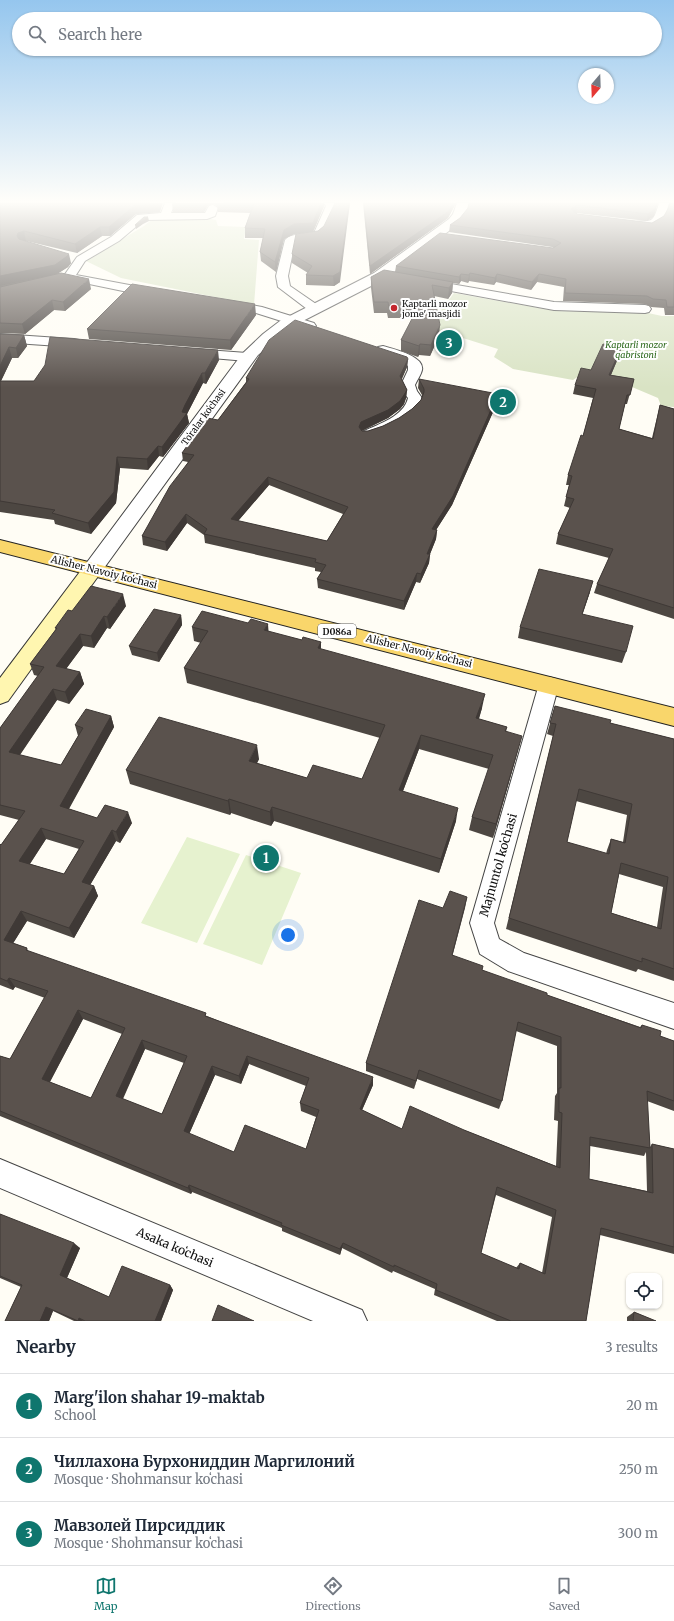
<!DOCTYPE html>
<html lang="en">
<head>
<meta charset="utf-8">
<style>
	body { margin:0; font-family:Merriweather,serif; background:#f2f2f3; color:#1f2937 }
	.controls { position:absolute; right:12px; bottom:12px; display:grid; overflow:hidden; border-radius:8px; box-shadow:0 1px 3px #0004 }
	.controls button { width:36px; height:36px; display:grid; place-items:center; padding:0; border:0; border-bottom:1px solid #e0e1e3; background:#fff; color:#1f2937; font:20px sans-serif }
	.compass { position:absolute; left:578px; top:68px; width:36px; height:36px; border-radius:50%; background:#fff; box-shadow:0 1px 3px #0004; rotate:199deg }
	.you { position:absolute; left:288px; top:935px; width:14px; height:14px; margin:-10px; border:3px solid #fff; border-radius:50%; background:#1a73e8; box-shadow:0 0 0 6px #1a73e833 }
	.badge { display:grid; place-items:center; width:26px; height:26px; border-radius:50%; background:#0f766e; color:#fff; font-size:13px; font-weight:700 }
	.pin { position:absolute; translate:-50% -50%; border:2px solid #fff; box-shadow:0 1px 4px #0006 }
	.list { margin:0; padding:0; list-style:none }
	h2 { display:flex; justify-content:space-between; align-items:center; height:52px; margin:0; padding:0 16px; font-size:17px }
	h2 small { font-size:13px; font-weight:400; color:#747a83 }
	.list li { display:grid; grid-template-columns:26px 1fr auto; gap:12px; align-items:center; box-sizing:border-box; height:64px; padding:0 16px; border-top:1px solid #e0e1e3 }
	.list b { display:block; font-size:15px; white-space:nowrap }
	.list p { margin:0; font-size:13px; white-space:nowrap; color:#747a83 }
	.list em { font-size:13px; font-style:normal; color:#747a83 }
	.icon { flex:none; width:22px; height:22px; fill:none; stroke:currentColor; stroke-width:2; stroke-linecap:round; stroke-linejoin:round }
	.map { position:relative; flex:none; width:674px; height:1321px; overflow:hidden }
	.search { position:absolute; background:#fff; box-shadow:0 1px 3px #0004; left:12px; right:12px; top:12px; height:44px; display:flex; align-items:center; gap:10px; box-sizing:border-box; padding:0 14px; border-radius:22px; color:#747a83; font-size:15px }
	.sheet { height:244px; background:#fff }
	nav { display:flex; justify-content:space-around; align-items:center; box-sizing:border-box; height:56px; border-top:1px solid #e0e1e3; background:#fff; font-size:11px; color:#747a83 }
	nav a { display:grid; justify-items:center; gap:2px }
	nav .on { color:#0f766e }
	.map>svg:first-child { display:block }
	.cemetery { fill:#d9e3c4 }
	.pitch { fill:#e6f2cf }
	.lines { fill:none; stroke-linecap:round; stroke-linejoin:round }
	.minor-casing { stroke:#444; stroke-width:2 }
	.tertiary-casing { stroke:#444; stroke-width:2 }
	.secondary-casing { stroke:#333; stroke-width:2 }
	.primary-casing { stroke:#222; stroke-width:2 }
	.minor { fill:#fff; fill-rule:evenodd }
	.tertiary { fill:#fff; fill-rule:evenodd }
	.secondary { fill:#fff6b0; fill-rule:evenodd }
	.primary { fill:#f9d66b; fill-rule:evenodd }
	.wall { fill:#4d4742; fill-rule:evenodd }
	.shaded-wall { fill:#3f3936 }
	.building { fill:#5a524d; stroke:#3f3936; fill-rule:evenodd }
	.poi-dot { fill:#c4262e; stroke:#fff; stroke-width:1.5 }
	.labels { text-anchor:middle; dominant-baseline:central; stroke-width:4; stroke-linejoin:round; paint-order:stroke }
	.far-poi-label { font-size:9px; fill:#111; stroke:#fff; text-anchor:start }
	.far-park-label { font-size:9px; font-style:italic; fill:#2f6b1f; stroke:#fff }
	.far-street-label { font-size:9px; fill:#111; stroke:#fff }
	.shield { fill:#fff; stroke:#585858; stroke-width:1 }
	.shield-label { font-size:9px; font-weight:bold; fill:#111 }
	.street-label { font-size:10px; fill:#111; stroke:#fff }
	.near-street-label { font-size:12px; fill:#111; stroke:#fff }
</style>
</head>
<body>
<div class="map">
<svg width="674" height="1321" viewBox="0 0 674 1321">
	<rect width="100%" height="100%" fill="#fffdf5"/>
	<path class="cemetery" d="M203 217 216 220 218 226 246 227 244 239 259 240 254 305 121 278 86 261 144 226 154 218Z
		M454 293 556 311 648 313 662 316H674V407L661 406 658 398 632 387 579 376 573 380 513 369 494 357 498 349 447 333 427 329Z"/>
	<path class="pitch" d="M187 837 240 854 197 943 141 923Z
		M246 855 301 873 262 965 203 944Z"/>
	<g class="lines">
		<defs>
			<path id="minor" d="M165 203H175L171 213H205L209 206 213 205 218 208 215 216 207 219 144 220 119 241 85 261 76 275 156 290 158 293 156 296 152 297 65 279 63 277 77 257 111 237 137 215 161 213Z
				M324 203H334L336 206 323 235C317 243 304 239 295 242L288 276 290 286 319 306 321 309 319 312H311L278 287 276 276 285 240C292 232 304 236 314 233L326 206Z
				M659 203H669C664 224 654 233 632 227L631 225 632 223C650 218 652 228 659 203Z
				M428 280 554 302 645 305 649 306 651 309 649 312 645 313 554 310 424 286 422 284 424 282Z
				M230 301 262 307 314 323 316 326 314 329 310 330 256 313 226 308 224 305 226 302Z
				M0 334 74 339 79 340 80 343 79 346 74 347 0 342Z
				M383 346C393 349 425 356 422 370 421 375 417 380 415 385L417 391 422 398C418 416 381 441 364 437L362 434 364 431C379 424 404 416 408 398L403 392 401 385 408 370V366L402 361 378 353 376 350 378 347Z
				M193 349 247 353 252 354 254 357 252 360 247 361 188 356 186 353 188 350Z
				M549 677 556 679 559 684 494 923 499 939 524 953 674 1003V1029L508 971 480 954 470 923 539 684 542 679Z
				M0 1159 362 1310 367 1321H313L0 1188Z"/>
			<path id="tertiary" d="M457 203H469L466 214 458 224 399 269 373 285 291 327 258 355 99 575 92 577 85 575 82 570 85 565 242 354 263 334 280 321 374 273 449 219 453 214Z"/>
			<path id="secondary" d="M92 563 99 565 102 570 99 575 8 701 0 704V678L85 565Z"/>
			<path id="primary" d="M0 540 674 708V726L0 552Z"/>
		</defs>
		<use href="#minor" class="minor-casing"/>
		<use href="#tertiary" class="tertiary-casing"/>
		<use href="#secondary" class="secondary-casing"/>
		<use href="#primary" class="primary-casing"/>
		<use href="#minor" class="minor"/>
		<use href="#tertiary" class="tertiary"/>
		<use href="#secondary" class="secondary"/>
		<use href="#primary" class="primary"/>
	</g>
	<path class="wall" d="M0 203 160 212 136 214 110 236H102L77 253 26 241H25L71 263 68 267 57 274 91 289 65 311 54 310 25 334 0 333Z
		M172 203H324V206L313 232 294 234 284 239 276 272 261 261 260 252 263 238H245V228L250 213 218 212 217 206 213 204 208 205 204 212H173Z
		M363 203H456L448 218 370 274Z
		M469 203H658L654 216 647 221 576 213H575L577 214 652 223 664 216 674 203V315H665L664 308 651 307 645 304 563 301 564 287 537 282 531 290 496 282 494 285 469 281 468 283 461 281 459 284 453 283 452 293 448 299 434 296 439 336 430 356 419 355 418 357 401 351V340L413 318H388L387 313H374L371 288V277L395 272 396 266 553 248H554L552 247 449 232 450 225 460 218 468 208Z
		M324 226 340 282 334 286 306 285V275L308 273 292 263V254L318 231Z
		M256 315 231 350 89 339 87 329Z
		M0 334 24 335 27 346 18 358H12L1 381H34L219 360 206 384 203 383 187 414 189 423 163 457 159 456 148 470 120 468 116 503 91 534 55 524 54 520 0 512Z
		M621 348 619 356 611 375 634 379 627 404H625L619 429 652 438 660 405 674 409V619L594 593 597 584 609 558 556 544 558 534 570 508 564 506 569 485H566L568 475 583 436 593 398 573 394 575 385 591 370Z
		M408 359 407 367 402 379 407 390 406 398 404 404 400 409 388 418 362 431H368L383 426 399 418 412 409 421 400 422 395 418 388 419 379 497 403 452 505 436 530H437L436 539 430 554 429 563 420 583 416 582 404 610 318 588 317 579 321 572 315 571V568L205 543 204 535 187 523 167 551 143 545 142 536 188 462 183 461 182 453 218 420 246 382V378ZM269 485 343 514 327 541 238 521Z
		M590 592 582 614 626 652 622 663 518 638 520 627Z
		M126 606 110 629 107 628 94 648 83 646 66 669 80 672 84 684 69 704 57 700 20 755 61 765 78 736 75 725 111 716 114 727 69 809 97 818 132 823 120 843 116 841 90 885 94 886 98 896 74 938 27 921 13 943 27 948 28 951 207 1016 373 1085 362 1110 402 1129 464 1130 556 1166 558 1121 554 1120 555 1096 557 1093V1046L516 1031 502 1101 499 1109 417 1079 414 1089 366 1071V1063L443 908 467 897 452 955 482 970 547 995 640 1027 642 1025 660 1036 674 1041V1111L647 1101 650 1147 652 1144 674 1149V1254L600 1235 586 1321H497L434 1295 435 1289 393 1271 392 1273 342 1248 340 1255 282 1231V1228L192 1192 191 1194 0 1116V1056L10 1059 45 998 15 987 13 990 0 985V844L1 845 19 820 0 815V728L38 676 34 675 30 664 56 629 55 628 72 611ZM46 839 79 849 64 874 30 864ZM83 1019 122 1034 91 1098 50 1082ZM145 1049 184 1063 162 1114 123 1099ZM249 1064 306 1086 300 1103 301 1111 316 1117 306 1149 234 1152 189 1134 215 1075 241 1084ZM590 1146 644 1156 646 1152 647 1191 589 1179ZM496 1195 552 1217 542 1273 520 1263 516 1268 481 1253Z
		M181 615 182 625 159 662 132 655 129 646Z
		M192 627 269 632 302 640 321 642V649L482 708 479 719 507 727 506 732 518 750 493 838 469 830 472 817 489 769 419 749 403 791 456 821 439 873 274 821 271 826 231 813 230 815 130 784 126 770 259 759 257 763 307 778 362 779 380 738 187 683 184 668 201 643 194 641Z
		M555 706 610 723 674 739V981L638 969 636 972 506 929 553 736 547 734ZM576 801 627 815 623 842 611 839 607 850 606 854 567 842ZM619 874 663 887 657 927 611 913Z
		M0 1214 80 1248 67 1278 109 1297 170 1285 173 1290 161 1321H74L53 1311 49 1321H5L21 1287 0 1278Z
		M634 1312 656 1321H627V1317Z"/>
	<path class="shaded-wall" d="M150 203H163L160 212 136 214 110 236 109 227 135 205Z
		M203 203H213V204L208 205 204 212Z
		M321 203H324V206L313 232 294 234 284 239 276 272 275 262 284 230Z
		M349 203H350L340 282 334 286 333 276Z
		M453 203H456L448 218 370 274V266Z
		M657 203 654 216 647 221 648 214Z
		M577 205 576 213 570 216 571 209Z
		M148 217 149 221 143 224 136 229 135 225 143 220Z
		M100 227 102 236 77 253 75 244Z
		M24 231 26 241 21 242 17 236 18 233Z
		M69 254 71 263 68 267 57 274 0 286V276Z
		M470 273 469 281 468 283 469 275Z
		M461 274V281L459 284V277Z
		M497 274 496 282 494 285 495 278Z
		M539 274 537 282 531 290 532 282Z
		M89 279 91 289 65 311 63 302Z
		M453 282 452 293 448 299 449 288Z
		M52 300 54 310 25 334 22 324Z
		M255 304 256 315 231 350 230 340Z
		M440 325 439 336 430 356 431 345Z
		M24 335 27 346 18 358 16 348Z
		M420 344 419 355 418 357 419 346Z
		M9 347 12 358 0 383V366Z
		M621 348 619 356 607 384 609 375Z
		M218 350 219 360 206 384 205 373Z
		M408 359 407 367 399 384 400 376Z
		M202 373 203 383 187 414 189 423 163 457 162 447Z
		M407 390 406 398 404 404 400 409 388 418 361 431 359 427 361 422Z
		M498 394 497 403 452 505 431 538 432 529Z
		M158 446 159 456 148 470 147 459Z
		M117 457 120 468 116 503 91 534 88 523Z
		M268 477 269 485 232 528 231 519Z
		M186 514 187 523 167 551 165 542Z
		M437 530 436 539 430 554 429 563 420 583 421 574 427 554Z
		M417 573 416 582 404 610V601Z
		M593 581 590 592 579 625 582 614Z
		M123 594 126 606 110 629 107 617Z
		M181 615 182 625 159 662 157 653Z
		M104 616 107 628 94 648 91 636Z
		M268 624 269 638 264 630Z
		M80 634 83 646 60 677 56 666Z
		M321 642V656L318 648Z
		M80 672 84 684 69 704 65 692Z
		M53 689 57 700 14 763 9 752Z
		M485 694 482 708 474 733 476 718Z
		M111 716 114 727 64 817 60 806Z
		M421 735 419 749 398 804 399 790Z
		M522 736 518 750 493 838 496 824Z
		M257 745 259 759 251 775 249 761Z
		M229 799 231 813 230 815 228 801Z
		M272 807 274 821 271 826 270 812Z
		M458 808 456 821 439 873 441 859Z
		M128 812 132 823 120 843 116 832Z
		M41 828 46 839 25 871 19 861Z
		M112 830 116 841 86 892 82 882Z
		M94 886 98 896 74 938 69 928Z
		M467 897 465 908 450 965 452 955Z
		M21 911 27 921 9 950 4 940Z
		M9 978 15 987 13 990 7 981Z
		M78 1010 83 1019 47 1087 42 1079Z
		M142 1040 145 1049 120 1104 116 1096Z
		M247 1056 249 1064 241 1084 239 1076Z
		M212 1066 215 1075 187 1139 184 1131Z
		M419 1070 417 1079 414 1089 416 1081Z
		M373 1077V1085L359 1117 360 1109Z
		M189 1185 192 1192 191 1194 188 1188Z
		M74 1243 80 1248 66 1280 60 1275Z
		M343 1243 342 1248 340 1255V1249Z
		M170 1285 173 1290 161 1321H155Z
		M46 1307 53 1311 49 1321H40Z
		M79 1318 83 1321H78Z"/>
	<path class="building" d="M0 203H150L135 205 109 227H100L75 244 24 231 18 233 17 236 19 239 69 254 66 257 55 265 0 276Z
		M224 203H321L313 223 294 224 284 230 275 262 260 252 265 229 245 228 254 204Z
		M335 203H349L340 272 333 276 306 275 312 266 292 254 296 234 318 231 324 226Z
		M364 203H453L449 211 370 266Z
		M469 203H657L655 209 648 214 577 205 571 209 577 214 652 223 664 216 668 209 670 203H674V307H667L666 300 653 299 647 296 565 293 566 279 539 274 532 282 497 274 495 278 470 273 469 275 461 274 459 277 396 266 440 233 553 248 561 243 553 239 450 225 460 218 468 208Z
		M144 217H148L143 220 135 225Z
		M384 270 453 282 449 288 432 285 440 325 431 345 420 344 419 346 401 340 418 307 389 308 388 302H374L371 277Z
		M61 273 89 279 63 302 52 300 22 324 0 323V287Z
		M132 284 255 304 230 340 87 329Z
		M295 320 407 357 408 359 400 376 407 390 404 395 400 401 388 410 361 422 359 427 362 431H368L383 426 399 418 412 409 421 400 424 392V389L419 379 498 394 453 496 432 529 437 530 427 554H430L421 574 417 573 404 601 317 579 326 565 315 562 316 559 204 534 207 529 186 514 165 542 142 536 170 486 194 455 182 453 207 418 218 420 249 379 246 378 269 340ZM268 477 348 507 327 541 231 519Z
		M0 334 24 335 16 348 9 347 0 366Z
		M50 337 218 350 205 373H202L185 405 182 412 187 413 162 447 158 446 147 459 117 457 114 492 88 523 52 513 55 510 0 501V381H34L45 365Z
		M603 344 621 348 609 375 634 379 630 395H627L619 429 653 439 660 405 674 409V608L597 584 613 549 558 534 574 499 566 497 572 476 568 475 581 435 583 436 596 389 575 385 581 368 591 370Z
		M539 569 593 581 582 614 633 626 626 652 520 627Z
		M91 586 123 594 107 617 104 616 91 636 80 634 56 666 80 672 65 692 53 689 9 752 61 765 83 728 75 725 86 709 111 716 60 806 97 818 105 805 128 812 116 832 112 830 82 882 94 886 69 928 21 911 4 940 27 948 26 950 206 1013 205 1016 373 1077 360 1109 402 1129 410 1106 464 1130 560 1168 562 1113 559 1112V1088H561V1037L518 1022 502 1101 419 1070 416 1081 366 1063 419 900 443 908 450 891 467 897 452 955 483 966 482 970 547 993V995L641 1028 642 1025 661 1031 660 1036 674 1041V1101L647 1091 650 1148 590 1137 589 1179 653 1193 652 1144 674 1149V1247L601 1228 586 1321H511L436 1290 437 1284 394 1265V1267L343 1243 340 1249 281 1225 282 1223 189 1185 188 1188 0 1111V1056L10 1059 48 991 9 978 7 981 0 978V844L1 845 25 811 0 805V728L44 667 30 664 57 628H55L68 610 72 611ZM41 828 84 841 64 874 19 861ZM78 1010 125 1028 91 1098 42 1079ZM142 1040 187 1056 162 1114 116 1096ZM247 1056 309 1078 300 1103 319 1110 306 1149 245 1125 234 1152 184 1131 212 1066 239 1076ZM497 1187 556 1210 545 1274 520 1263 519 1269 481 1253Z
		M154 609 181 615 157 653 129 646Z
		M202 611 248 623 251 619 268 624 264 630 302 640 303 637 321 642 318 648 485 694 476 718 507 727 505 731 522 736 496 824 472 817 493 755 421 735 399 790 458 808 441 859 272 807 270 812 229 799 228 801 126 770 159 717 257 745 249 761 307 778 313 765 362 779 385 725 184 668 208 631 192 627Z
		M555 706 611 720 610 723 674 739V969L642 958V962L509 918 556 724 550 723ZM579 789 632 804 625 843 611 839 609 854 567 842ZM621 863 668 877 661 929 611 913Z
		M0 1214 74 1243 60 1275 109 1297 122 1266 170 1285 155 1321H85L79 1318 78 1321 46 1307 40 1321H5L22 1285 0 1276Z
		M218 1305 254 1321H212Z
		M634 1312 656 1321H633Z"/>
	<linearGradient id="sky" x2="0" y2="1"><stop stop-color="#95c6ee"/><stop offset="0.52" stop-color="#fffefa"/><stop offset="1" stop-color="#fffefa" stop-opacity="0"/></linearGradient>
	<rect width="674" height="388" fill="url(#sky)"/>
	<circle class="poi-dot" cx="394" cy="308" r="4"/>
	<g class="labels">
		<g class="far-poi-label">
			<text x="402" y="303">Kaptarli mozor<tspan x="402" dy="10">jome' masjidi</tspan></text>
		</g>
		<g class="far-park-label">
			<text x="636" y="344">Kaptarli mozor<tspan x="636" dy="10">qabristoni</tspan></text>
		</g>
		<g class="far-street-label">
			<text transform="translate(203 417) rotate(-54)">Toʻralar koʻchasi</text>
		</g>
		<rect class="shield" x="318" y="624" width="38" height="14" rx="3"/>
		<g class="shield-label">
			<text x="337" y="631">D086a</text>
		</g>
		<g class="street-label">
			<text transform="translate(104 572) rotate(14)">Alisher Navoiy koʻchasi</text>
			<text transform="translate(419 651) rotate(14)">Alisher Navoiy koʻchasi</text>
		</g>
		<g class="near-street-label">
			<text transform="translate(498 865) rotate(-74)">Majnuntol koʻchasi</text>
			<text transform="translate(175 1247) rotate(23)">Asaka koʻchasi</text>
		</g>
	</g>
</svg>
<div class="controls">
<button><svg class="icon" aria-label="locate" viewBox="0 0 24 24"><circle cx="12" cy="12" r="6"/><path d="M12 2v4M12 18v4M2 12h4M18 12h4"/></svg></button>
</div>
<svg class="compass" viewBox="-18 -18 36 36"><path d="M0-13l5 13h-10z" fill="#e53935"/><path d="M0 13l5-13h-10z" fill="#747a83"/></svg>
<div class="you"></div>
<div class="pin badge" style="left:266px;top:858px">1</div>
<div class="pin badge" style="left:503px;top:402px">2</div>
<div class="pin badge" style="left:449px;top:343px">3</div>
<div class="search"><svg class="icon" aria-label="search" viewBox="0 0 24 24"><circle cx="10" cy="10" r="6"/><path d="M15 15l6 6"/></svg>Search here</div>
</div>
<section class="sheet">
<h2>Nearby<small>3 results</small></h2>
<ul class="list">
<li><span class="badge">1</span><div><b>Marg'ilon shahar 19-maktab</b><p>School</p></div><em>20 m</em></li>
<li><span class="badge">2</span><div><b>Чиллахона Бурхониддин Маргилоний</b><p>Mosque · Shohmansur koʻchasi</p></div><em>250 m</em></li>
<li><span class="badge">3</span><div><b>Мавзолей Пирсиддик</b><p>Mosque · Shohmansur koʻchasi</p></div><em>300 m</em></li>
</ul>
</section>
<nav>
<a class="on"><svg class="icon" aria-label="map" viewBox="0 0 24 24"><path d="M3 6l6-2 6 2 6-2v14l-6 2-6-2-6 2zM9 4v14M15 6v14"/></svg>Map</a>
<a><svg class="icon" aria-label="directions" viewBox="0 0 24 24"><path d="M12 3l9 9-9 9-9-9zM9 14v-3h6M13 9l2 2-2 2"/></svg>Directions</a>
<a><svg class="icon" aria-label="saved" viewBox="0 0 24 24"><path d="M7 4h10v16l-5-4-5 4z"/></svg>Saved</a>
</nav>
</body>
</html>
